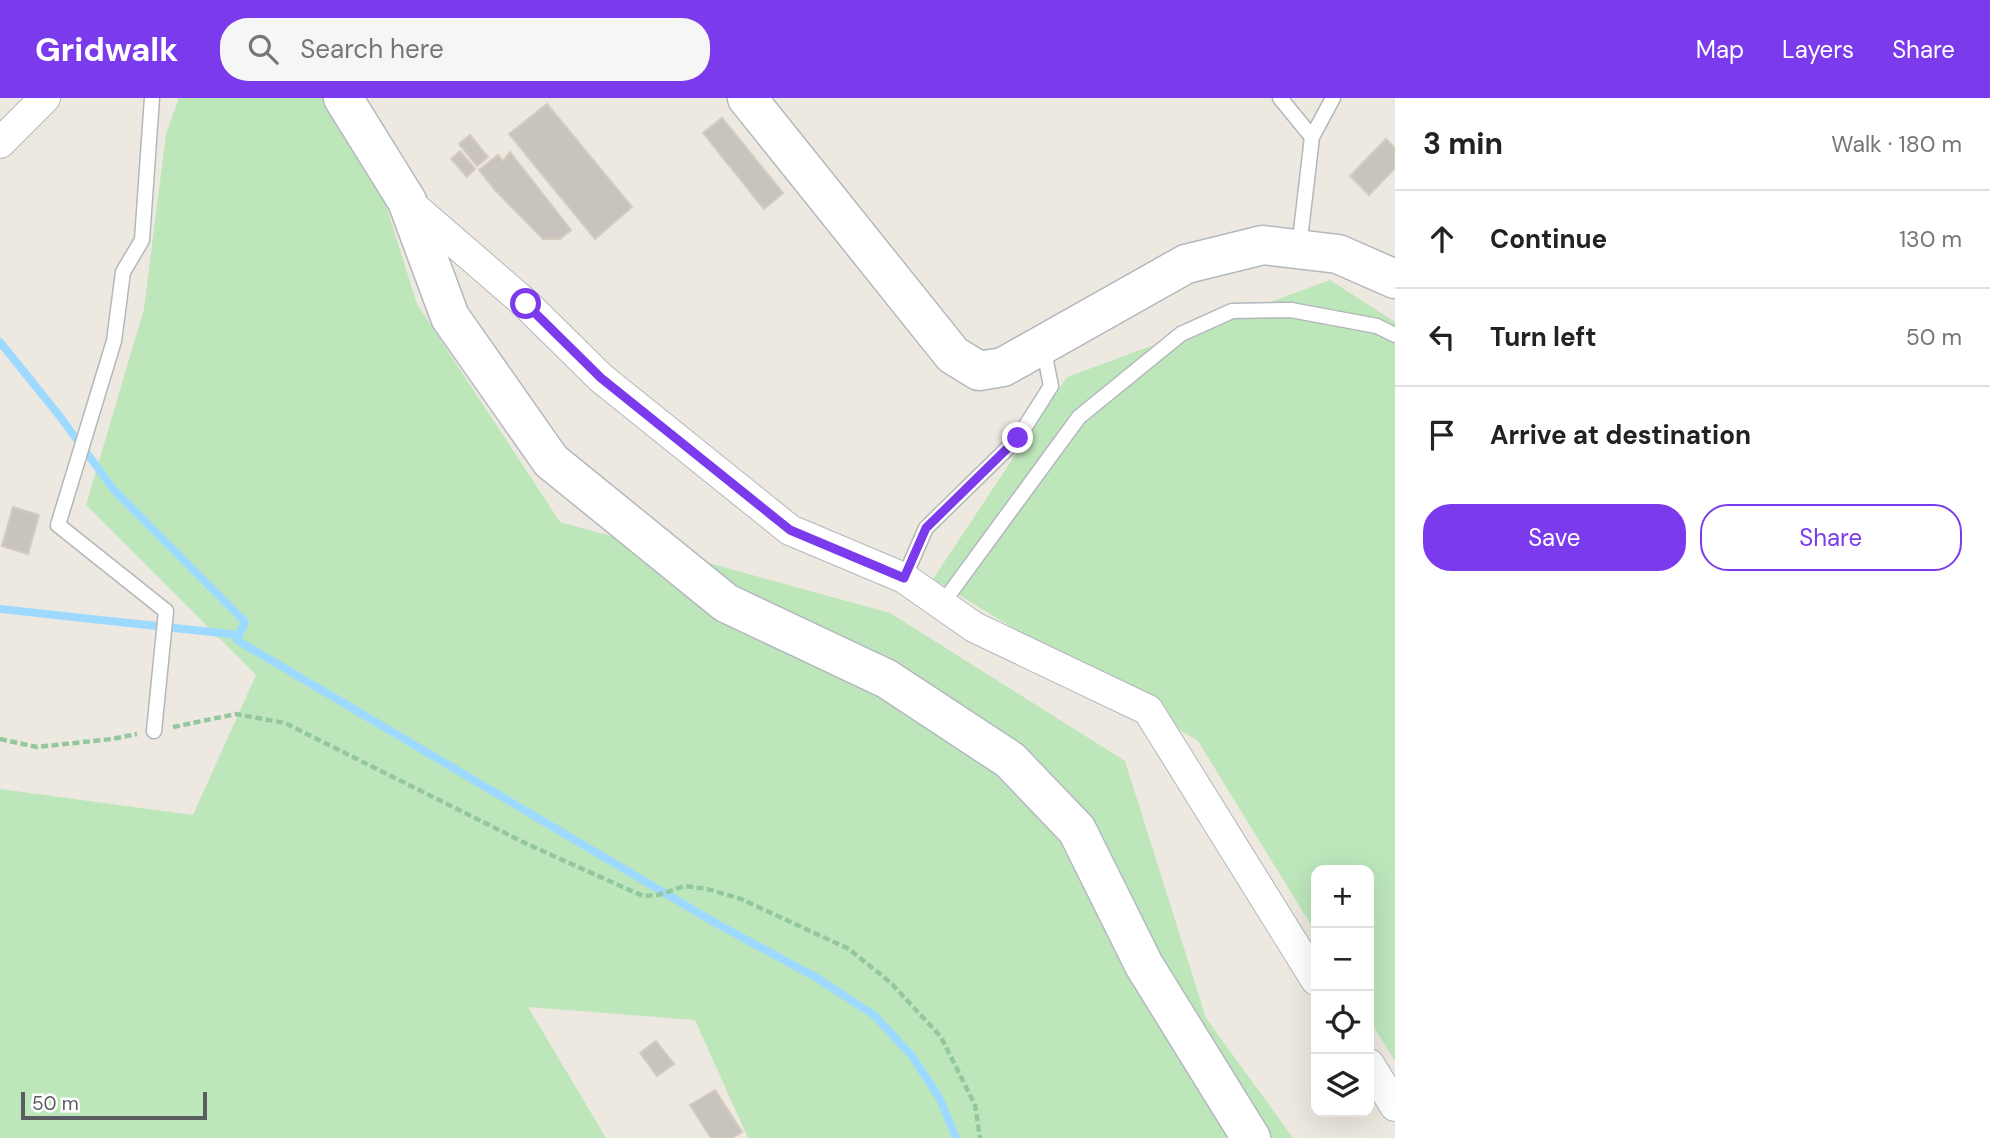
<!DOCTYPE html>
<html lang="en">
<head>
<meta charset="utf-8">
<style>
	body { margin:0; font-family:"DM Sans",sans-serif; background:#f6f6f6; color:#222 }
	.controls { position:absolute; right:21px; bottom:21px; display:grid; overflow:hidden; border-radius:14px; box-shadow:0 7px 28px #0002 }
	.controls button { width:63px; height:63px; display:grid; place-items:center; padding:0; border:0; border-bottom:2px solid #e0e0e0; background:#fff; color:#222; font:35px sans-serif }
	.scale { position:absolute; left:21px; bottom:18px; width:186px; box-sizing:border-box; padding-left:7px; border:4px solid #595d62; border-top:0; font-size:19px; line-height:24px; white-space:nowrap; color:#595d62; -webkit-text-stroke:5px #fff; paint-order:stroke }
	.stop { position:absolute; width:21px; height:21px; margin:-16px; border:5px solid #7c3aed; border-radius:50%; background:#fff }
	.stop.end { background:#7c3aed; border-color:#fff; box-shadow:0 2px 7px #0008 }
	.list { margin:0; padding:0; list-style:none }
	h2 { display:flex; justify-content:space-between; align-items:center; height:91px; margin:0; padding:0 28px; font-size:30px }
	h2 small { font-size:23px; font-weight:400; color:#767676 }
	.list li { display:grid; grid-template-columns:46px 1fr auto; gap:21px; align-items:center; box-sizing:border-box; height:98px; padding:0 28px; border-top:2px solid #e0e0e0 }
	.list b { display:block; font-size:26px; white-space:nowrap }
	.list em { font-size:23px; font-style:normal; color:#767676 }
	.actions { display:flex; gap:14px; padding:21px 28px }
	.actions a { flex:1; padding:16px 0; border:2px solid #7c3aed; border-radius:28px; text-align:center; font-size:24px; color:#7c3aed }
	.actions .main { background:#7c3aed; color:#fff }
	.icon { flex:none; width:38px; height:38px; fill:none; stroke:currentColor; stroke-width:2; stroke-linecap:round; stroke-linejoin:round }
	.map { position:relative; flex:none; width:1395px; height:1040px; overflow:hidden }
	header { display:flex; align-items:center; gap:42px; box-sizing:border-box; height:98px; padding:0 35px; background:#7c3aed; color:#fff }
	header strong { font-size:33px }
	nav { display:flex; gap:38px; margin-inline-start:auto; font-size:24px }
	.search { width:490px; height:63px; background:#f6f6f6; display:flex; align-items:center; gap:18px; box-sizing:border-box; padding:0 24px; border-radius:28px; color:#767676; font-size:26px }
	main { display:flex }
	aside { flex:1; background:#fff }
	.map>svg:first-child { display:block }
	.green { fill:#bde6bb }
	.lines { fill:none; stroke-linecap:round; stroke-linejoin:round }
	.stream { stroke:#9edaff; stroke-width:8 }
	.building { fill:#c8c4bd; stroke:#d2cbbe; stroke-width:2 }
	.lane-casing { stroke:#b3b7bc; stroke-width:17 }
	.street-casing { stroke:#b3b7bc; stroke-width:32 }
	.secondary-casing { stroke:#b4b8be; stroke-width:41 }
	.path { stroke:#93c89f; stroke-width:4.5; stroke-dasharray:7 3.5; stroke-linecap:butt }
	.lane { stroke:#fff; stroke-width:14 }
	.street { stroke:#fff; stroke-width:30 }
	.secondary { stroke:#fff; stroke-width:38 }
	.route { stroke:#7c3aed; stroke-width:9 }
</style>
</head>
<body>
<header>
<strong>Gridwalk</strong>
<div class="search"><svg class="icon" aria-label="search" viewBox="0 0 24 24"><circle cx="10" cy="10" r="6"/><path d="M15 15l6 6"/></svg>Search here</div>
<nav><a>Map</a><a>Layers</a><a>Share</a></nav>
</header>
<main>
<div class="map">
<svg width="1395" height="1040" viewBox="0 0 1395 1040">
	<rect width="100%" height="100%" fill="#ede9e0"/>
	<path class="green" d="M179 0H332L378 82 417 206 560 424 890 515 1125 663 1206 920 1293 1040H748L695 922 528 909 606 1040H0V691L193 717 256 577 86 407 144 211 166 36Z
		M1330 182 1395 224V963L1369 921V772H1316V835L1198 643 933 481 1067 279Z"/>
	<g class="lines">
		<path class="stream" d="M0 244 58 316 114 392 245 524 238 539
			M0 511 239 537 237 542 712 823 817 880 874 917 912 958 940 1001 956 1040"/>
	</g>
	<path class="building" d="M547 6 632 109 595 141 509 36Z
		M722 20 783 95 764 111 703 35Z
		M470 37 488 59 477 68 459 46Z
		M1386 41 1395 50V70L1369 97 1350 78Z
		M460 53 475 71 467 79 451 61Z
		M510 54 571 132 560 141H543L496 93 479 72 498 57 503 63Z
		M13 409 39 417 28 456 2 448Z
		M656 943 674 966 657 978 640 955Z
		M715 992 742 1034 732 1040H711L690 1007Z"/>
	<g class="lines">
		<defs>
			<path id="lane" d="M152 0 142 142 123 174 114 243 58 427 166 513 154 633
				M1280 0 1312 39
				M1299 150 1312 39 1333 0
				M904 480 926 430 1018 340 1051 288 1043 248
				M942 506 1079 319 1181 236 1232 213 1291 212 1377 228 1395 237"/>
			<path id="street" d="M0 45 45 0
				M407 103 526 206 601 280 790 432 904 480 974 529 1148 612 1316 882
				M1369 966 1395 1008"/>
			<path id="secondary" d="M343 0 407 103 450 219 551 363 726 505 887 581 1010 662 1077 732 1144 867 1251 1040
				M747 0 953 257 979 273 1003 269 1186 166 1263 147 1338 156 1395 181"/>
		</defs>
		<use href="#lane" class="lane-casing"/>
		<use href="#street" class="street-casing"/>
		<use href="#secondary" class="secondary-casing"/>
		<path class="path" d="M173 629 236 616 285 625 529 747 643 798 658 797 685 788 707 791 741 801 849 851 891 885 941 939 975 1007 980 1040
			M0 641 37 649 112 641 137 636"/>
		<use href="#lane" class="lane"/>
		<use href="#street" class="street"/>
		<use href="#secondary" class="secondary"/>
	</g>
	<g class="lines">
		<path class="route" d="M526 206 601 280 790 432 904 480 926 430 1018 340"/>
	</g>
</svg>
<div class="controls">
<button>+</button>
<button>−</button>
<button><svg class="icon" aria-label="locate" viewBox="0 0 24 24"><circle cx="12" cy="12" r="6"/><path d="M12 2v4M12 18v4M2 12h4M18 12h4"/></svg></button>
<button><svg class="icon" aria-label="layers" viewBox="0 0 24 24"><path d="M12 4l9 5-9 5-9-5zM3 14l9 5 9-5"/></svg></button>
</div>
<div class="scale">50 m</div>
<div class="stop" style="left:526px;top:206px"></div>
<div class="stop end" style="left:1018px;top:340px"></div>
</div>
<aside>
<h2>3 min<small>Walk · 180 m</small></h2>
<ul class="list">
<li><svg class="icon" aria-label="ahead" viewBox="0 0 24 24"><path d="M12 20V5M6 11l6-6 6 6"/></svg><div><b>Continue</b></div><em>130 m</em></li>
<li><svg class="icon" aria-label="left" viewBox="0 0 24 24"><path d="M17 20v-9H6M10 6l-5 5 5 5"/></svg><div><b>Turn left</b></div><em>50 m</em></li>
<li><svg class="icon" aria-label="arrive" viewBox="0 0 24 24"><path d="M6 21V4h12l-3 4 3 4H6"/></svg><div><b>Arrive at destination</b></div></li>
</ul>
<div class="actions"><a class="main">Save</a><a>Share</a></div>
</aside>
</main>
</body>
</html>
